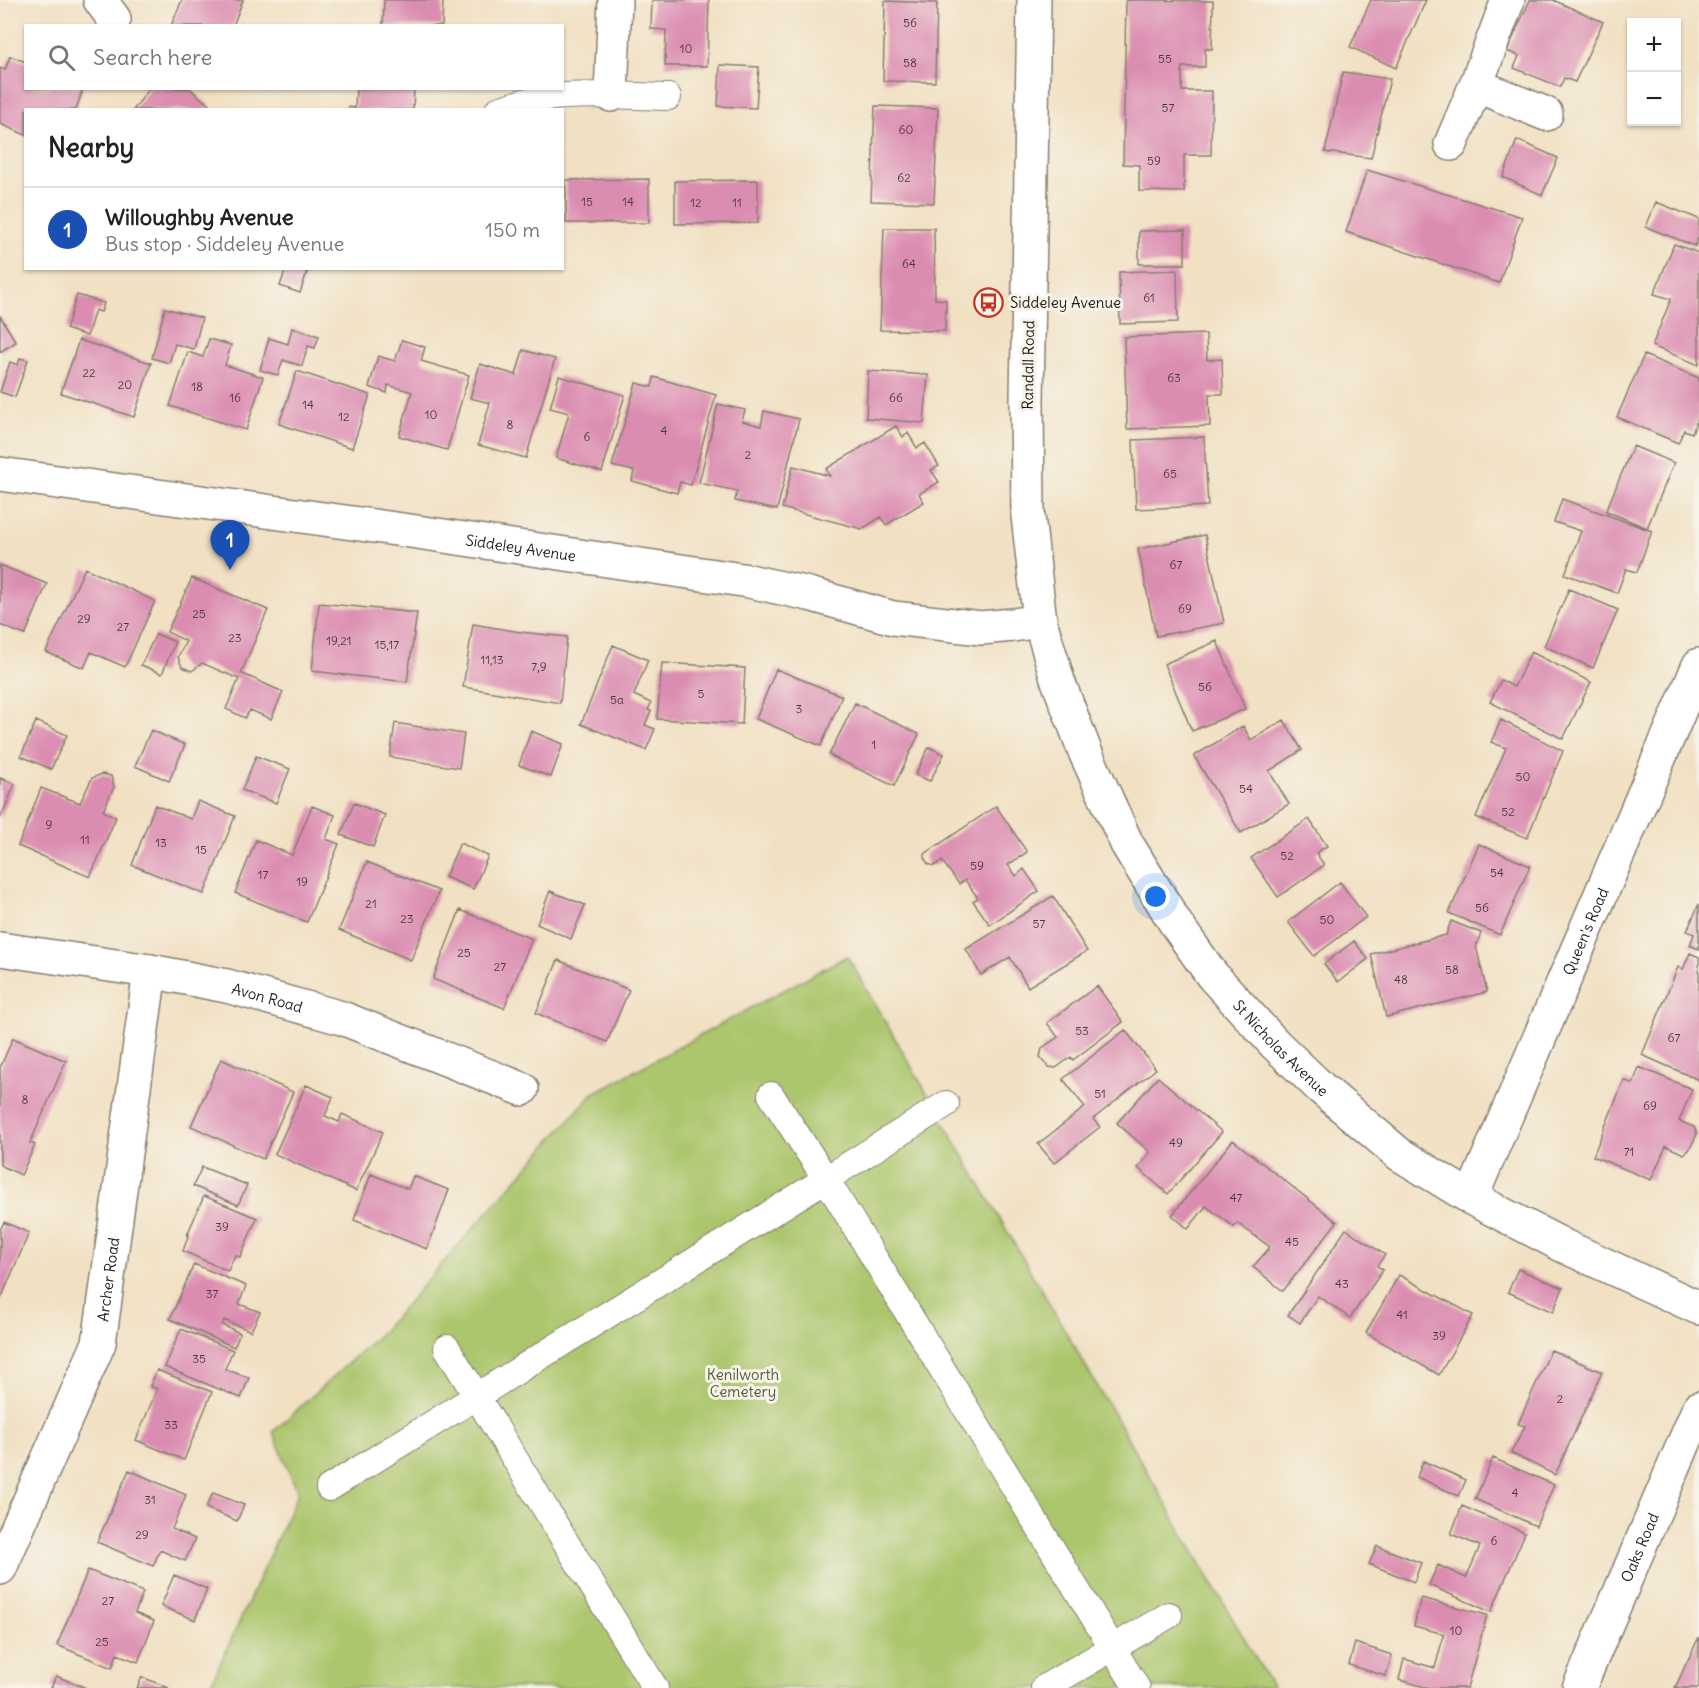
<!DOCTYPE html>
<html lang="en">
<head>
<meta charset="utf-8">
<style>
	body { margin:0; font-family:Delius,sans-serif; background:#f6f6f6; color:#222 }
	.controls { position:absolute; right:18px; top:18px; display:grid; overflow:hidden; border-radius:0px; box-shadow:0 2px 4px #0004 }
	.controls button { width:54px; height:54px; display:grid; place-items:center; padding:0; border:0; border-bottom:2px solid #e0e0e0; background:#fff; color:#222; font:30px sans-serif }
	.you { position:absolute; left:1156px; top:897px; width:21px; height:21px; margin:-15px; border:4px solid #fff; border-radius:50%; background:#1a73e8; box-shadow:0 0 0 9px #1a73e833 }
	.badge { display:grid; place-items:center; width:39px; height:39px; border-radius:50%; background:#0f766e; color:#fff; font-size:20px; font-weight:700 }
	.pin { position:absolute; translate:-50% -50px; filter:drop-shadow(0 2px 3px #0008) }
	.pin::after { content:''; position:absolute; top:32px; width:21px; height:18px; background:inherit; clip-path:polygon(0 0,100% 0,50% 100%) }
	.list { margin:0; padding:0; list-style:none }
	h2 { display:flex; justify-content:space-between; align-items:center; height:78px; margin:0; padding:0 24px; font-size:26px }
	h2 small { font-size:20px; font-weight:400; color:#767676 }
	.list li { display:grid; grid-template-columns:39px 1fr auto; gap:18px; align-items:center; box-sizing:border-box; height:84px; padding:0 24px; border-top:2px solid #e0e0e0 }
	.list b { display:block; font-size:22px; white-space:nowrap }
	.list p { margin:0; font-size:20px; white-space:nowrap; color:#767676 }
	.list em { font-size:20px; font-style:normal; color:#767676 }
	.icon { flex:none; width:33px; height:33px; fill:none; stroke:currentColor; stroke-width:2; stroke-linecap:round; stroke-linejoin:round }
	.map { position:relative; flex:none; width:1699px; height:1688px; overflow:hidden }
	.search { position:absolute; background:#fff; box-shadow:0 2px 4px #0004; left:24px; top:24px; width:540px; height:66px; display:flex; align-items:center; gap:15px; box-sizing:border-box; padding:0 21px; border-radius:0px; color:#767676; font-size:22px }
	.panel { position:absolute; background:#fff; box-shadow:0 2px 4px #0004; left:24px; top:108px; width:540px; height:162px; border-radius:0px }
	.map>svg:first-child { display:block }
	.green { fill:#abc66c; stroke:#647144; stroke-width:1.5 }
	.building { fill:#db8db1 }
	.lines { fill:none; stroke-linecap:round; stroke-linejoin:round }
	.service-casing { stroke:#867e6f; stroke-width:28 }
	.minor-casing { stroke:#867e6f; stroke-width:36 }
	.service { stroke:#fff; stroke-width:26 }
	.minor { stroke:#fff; stroke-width:33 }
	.labels { text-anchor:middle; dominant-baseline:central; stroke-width:6; stroke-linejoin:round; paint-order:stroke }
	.number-label { font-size:12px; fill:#4c3841 }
	.poi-label { font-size:15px; fill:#1c1c1c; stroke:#f7f3e8; text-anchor:start }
	.street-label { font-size:15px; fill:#1c1c1c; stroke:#f7f3e8 }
	.park-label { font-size:15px; fill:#4e5838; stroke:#f7f3e8 }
</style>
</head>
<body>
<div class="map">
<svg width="1699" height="1688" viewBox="0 0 1699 1688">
	<rect width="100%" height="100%" fill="#f7f3e8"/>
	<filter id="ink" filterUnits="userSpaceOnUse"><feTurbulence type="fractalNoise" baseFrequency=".0167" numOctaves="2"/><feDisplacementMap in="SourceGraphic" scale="12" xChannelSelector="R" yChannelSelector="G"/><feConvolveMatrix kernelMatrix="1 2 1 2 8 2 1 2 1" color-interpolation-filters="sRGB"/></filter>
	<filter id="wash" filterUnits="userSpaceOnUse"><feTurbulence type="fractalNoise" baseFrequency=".008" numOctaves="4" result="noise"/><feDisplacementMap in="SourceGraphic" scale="24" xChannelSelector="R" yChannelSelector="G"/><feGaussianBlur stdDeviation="1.35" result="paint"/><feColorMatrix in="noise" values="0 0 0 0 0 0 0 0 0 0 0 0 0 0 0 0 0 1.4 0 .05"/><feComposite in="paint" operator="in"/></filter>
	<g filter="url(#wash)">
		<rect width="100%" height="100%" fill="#f1e0c2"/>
		<path class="green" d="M847 956 1273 1688H209L298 1493 273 1432 381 1333 592 1094Z"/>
		<g id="blocks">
			<path class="building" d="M182 0H243L233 26H171Z
				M384 0H443L442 26H383Z
				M652 0H709L707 66H665L666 30 651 29Z
				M1126 0 1213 1 1212 49H1205V67H1182V91H1212L1211 155H1184V192L1139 191V165L1123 164Z
				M1371 0H1426L1396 68 1350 47Z
				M1530 0H1553L1603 22 1575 82 1564 78 1560 87 1514 68 1519 56 1507 51Z
				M885 1 937 3 935 82 883 81Z
				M10 56 26 62V88H83L76 110H26V135L0 124V68L5 70Z
				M720 65 759 67 756 108 718 106Z
				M1343 72 1390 79 1371 158 1325 152Z
				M150 88H189L209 105 206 110H133Z
				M356 88H414L413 110H348L349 107 355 108Z
				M875 106 938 108 934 203 871 201Z
				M1517 140 1558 158 1542 195 1503 177Z
				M1367 170 1522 217 1499 283 1346 232Z
				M649 179V223H566V180Z
				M758 180V223L675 224V181Z
				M1656 202 1699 219V236L1695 246 1646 227Z
				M884 228H934L935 299 946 300 945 331 880 330Z
				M1185 230V264H1139V231Z
				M1674 244 1699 253V365L1652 346 1671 299 1654 294Z
				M286 268H295L307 272 300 293 280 286Z
				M1177 270 1178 322 1120 324 1119 272Z
				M77 295 104 303 101 312 95 310 87 336 66 329Z
				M165 308 202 318 194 349 175 344 169 363 152 358Z
				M0 316 16 342 0 352Z
				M292 328 319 336 315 348 308 346 302 366 283 360 278 375 260 370 269 338 288 344Z
				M1206 334 1207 360 1222 359 1223 394H1209L1210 426 1127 429 1124 337Z
				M209 339 231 345 225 365 263 377 246 430 170 406 188 352 203 357Z
				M79 340 151 363 134 417 61 393Z
				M402 340 425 347 421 361 469 375 447 450 399 436 412 392 388 385 387 393 369 387 378 356 395 361Z
				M523 350 555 359 526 458 478 445 490 403 470 398 480 364 516 375Z
				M1644 355 1699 378V415L1692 433 1684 430 1678 443 1617 417Z
				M20 358 28 360 15 397 0 392 10 362 18 365Z
				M297 371 370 395 352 448 279 424Z
				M868 371 928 375 924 423 866 418Z
				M559 376 625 395 602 472 556 458 569 413 550 408Z
				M654 377 716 395 691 485 680 482 677 493 632 481 634 471 612 466 636 383 652 387Z
				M718 404 745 410 742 421 761 426 764 411 799 419 777 510 735 501 737 491 699 483Z
				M896 426 903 437 908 433 917 448 925 443 939 466 931 470 939 482 919 494 924 502 886 525 881 517 862 529 782 508 793 466 830 476 826 469Z
				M1204 437 1208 506 1136 509 1133 440Z
				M1633 446 1674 463 1647 528 1606 511Z
				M1562 499 1652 531 1637 572 1626 569 1617 593 1565 574 1581 531 1554 522Z
				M1205 535 1224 623 1156 636 1138 549Z
				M0 565 47 584 25 635 0 625Z
				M85 568 155 601 125 667 91 652 84 668 46 652Z
				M192 578 268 610 241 673 283 692 271 719 250 710 245 718 226 709 239 679 202 663 192 671 182 667 178 657 186 641 167 632Z
				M1569 589 1618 610 1593 668 1544 646Z
				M319 603 417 613 407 682 312 671Z
				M473 624 520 632 567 637 560 703 463 687Z
				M156 634 175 642 162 674 141 665Z
				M1217 641 1245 709 1192 731 1164 664Z
				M613 645 648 660 634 695 651 703 648 710 651 711 645 725 655 729 646 750 581 724Z
				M1531 652 1591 682 1563 739 1490 702 1501 680 1514 687Z
				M662 663 745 668 742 724 657 719Z
				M776 669 842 696 821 746 756 719Z
				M855 703 919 734 894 786 829 755Z
				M1284 720 1302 750 1269 771 1289 804 1241 833 1194 756 1243 726 1251 740Z
				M1501 720 1563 751 1527 838 1476 817 1506 748 1491 742Z
				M36 721 67 735 51 769 21 756Z
				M395 723 464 734 459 768 390 757Z
				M151 730 185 745 169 781 135 766Z
				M531 731 563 744 551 777 519 765Z
				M929 747 944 754 930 781 915 775Z
				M256 756 290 769 276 803 242 790Z
				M102 774 111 776 114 787 103 811 116 817 90 877 18 846 41 788 80 803 92 778Z
				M0 778 15 784 0 819Z
				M198 801 235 816 204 894 132 865 155 805 191 819Z
				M354 803 385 815 373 847 341 835Z
				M312 806 335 815 326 839 339 844 307 922 235 893 256 840 292 855Z
				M996 806 1027 852 1008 865 1016 876 1024 869 1039 891 990 925 973 901 978 898 965 880 959 884 942 861 934 866 928 864 925 859V854Z
				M1309 819 1327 846 1316 853 1324 865 1278 897 1251 858Z
				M460 843 488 856 473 889 445 877Z
				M1479 844 1530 866 1500 935 1449 913Z
				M367 862 439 891 411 960 339 930Z
				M1340 882 1366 917 1314 956 1288 922Z
				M550 891 585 905 571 939 537 924Z
				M1053 896 1087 951 1028 987 1010 957 981 975 966 949Z
				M1699 904V949L1690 945 1694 934 1687 931Z
				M460 910 532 939 504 1008 433 979Z
				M1451 921 1481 933 1476 946 1487 992 1386 1017 1371 954 1446 935Z
				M1354 941 1368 959 1338 982 1324 964Z
				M1690 953 1699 957V1080L1642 1055 1678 967 1683 969Z
				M558 960 629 990 607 1042 536 1013Z
				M1097 986 1123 1022 1073 1060 1071 1057 1056 1068 1049 1067 1040 1057 1042 1048 1058 1037 1047 1023Z
				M1125 1030 1156 1069 1093 1119 1100 1127 1054 1163 1038 1144 1085 1107 1063 1079Z
				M13 1038 66 1061 30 1143 35 1145 21 1175 0 1165V1068Z
				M221 1059 293 1092 263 1159 191 1126Z
				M1639 1067 1692 1089 1679 1121 1694 1127 1697 1134 1689 1150 1684 1154 1666 1146 1651 1180 1593 1156 1624 1080 1633 1084Z
				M1158 1077 1222 1132 1168 1194 1138 1168 1150 1152 1117 1123Z
				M306 1085 333 1097 325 1116 339 1122 342 1114 383 1132 356 1191 275 1154Z
				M1233 1140 1337 1222 1283 1291 1253 1267 1270 1247 1237 1223 1234 1227 1206 1206 1188 1229 1172 1215Z
				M202 1167 247 1185 238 1205 193 1186Z
				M371 1174 408 1189 413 1176 449 1190 427 1249 354 1220Z
				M204 1196 257 1218 240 1257 235 1255 228 1271 183 1251 189 1234 187 1235Z
				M4 1222 29 1233 0 1301V1230Z
				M1346 1229 1385 1255 1377 1266 1383 1270 1350 1318 1318 1296 1300 1323 1288 1315Z
				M194 1264 246 1286 239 1304 260 1312 251 1331 224 1320 222 1325 240 1333 234 1347 170 1319Z
				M1518 1269 1563 1288 1553 1312 1508 1292Z
				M1399 1275 1473 1315 1439 1375 1366 1333Z
				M181 1329 233 1350 225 1369 249 1378 241 1398 165 1367Z
				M1551 1350 1602 1372 1555 1475 1511 1453 1525 1426 1518 1424Z
				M157 1370 212 1392 184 1460 136 1440 157 1389 150 1386Z
				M1493 1458 1554 1485 1536 1526 1475 1499Z
				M1423 1461 1466 1480 1459 1496 1417 1477Z
				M129 1470 186 1495 172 1529 195 1539 185 1561 160 1550 153 1566 97 1542Z
				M213 1493 244 1505 237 1521 206 1508Z
				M1462 1506 1525 1533 1491 1612 1429 1585 1438 1565 1466 1578 1474 1560 1480 1546 1451 1534Z
				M1377 1546 1421 1563 1414 1582 1369 1564Z
				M88 1570 143 1592 135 1613 154 1621 138 1662 117 1654 112 1668 57 1645Z
				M174 1575 207 1589 195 1620 161 1606Z
				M1421 1598 1487 1615 1467 1688H1429L1399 1680 1404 1659 1435 1668 1444 1634 1414 1626Z
				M1699 1637V1688H1675L1687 1662Z
				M1355 1643 1392 1655 1386 1676 1349 1665Z
				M56 1676 86 1688H51Z
				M142 1677 169 1688H137Z"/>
		</g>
	</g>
	<g filter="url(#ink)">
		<use href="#blocks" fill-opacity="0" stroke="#867e6f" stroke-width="1.5"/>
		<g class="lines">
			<defs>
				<path id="service" d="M498 110C513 105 528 100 543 98 584 93 627 96 668 97
					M771 1095 826 1179 946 1104
					M447 1348 655 1688
					M329 1488 826 1179 1137 1688
					M1044 1688 1169 1615"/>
				<g id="minor">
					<path d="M100 0 114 19"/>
					<path id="s1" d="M1034 0 1027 399 1028 516 1040 621 1058 681 1086 754 1127 844 1176 924 1212 975 1275 1044 1321 1088 1399 1154 1471 1198 1564 1246 1699 1308"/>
					<path d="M1476 85 1546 114"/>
					<path d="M611 95 615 0"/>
					<path d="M1451 144 1476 85 1508 0"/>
					<path id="s2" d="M0 474 417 532 749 581 809 594 893 618 981 628 1013 625 1040 621"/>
					<path id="s3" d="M0 949 150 971 227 986 342 1018 522 1089"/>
					<path id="s4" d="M1471 1198 1699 665"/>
					<path id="s5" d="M0 1568 99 1343 150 971"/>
					<path id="s6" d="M1579 1688 1699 1408"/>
				</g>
			</defs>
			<use href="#service" class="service-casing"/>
			<use href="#minor" class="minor-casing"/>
			<use href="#service" class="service"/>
			<use href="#minor" class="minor"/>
		</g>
	</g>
	<defs>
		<symbol id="bus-ring" viewBox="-11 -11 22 22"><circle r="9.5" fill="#f7f3e8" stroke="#c8321e" stroke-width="1.5"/><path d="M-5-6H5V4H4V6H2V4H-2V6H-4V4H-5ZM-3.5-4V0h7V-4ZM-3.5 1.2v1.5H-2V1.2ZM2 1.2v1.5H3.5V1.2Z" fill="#c8321e"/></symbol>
	</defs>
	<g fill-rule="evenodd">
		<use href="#bus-ring" x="972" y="286" width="33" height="33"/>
	</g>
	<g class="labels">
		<g class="number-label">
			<text x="910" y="22">56</text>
			<text x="686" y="48">10</text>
			<text x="1165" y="58">55</text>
			<text x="910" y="62">58</text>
			<text x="1168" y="107">57</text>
			<text x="906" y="129">60</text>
			<text x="1154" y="160">59</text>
			<text x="904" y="177">62</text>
			<text x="587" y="201">15</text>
			<text x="628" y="201">14</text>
			<text x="696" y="202">12</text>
			<text x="737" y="202">11</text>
			<text x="909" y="263">64</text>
			<text x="1149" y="297">61</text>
			<text x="89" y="372">22</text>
			<text x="1174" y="377">63</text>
			<text x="125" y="384">20</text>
			<text x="197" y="386">18</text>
			<text x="235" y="397">16</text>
			<text x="896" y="397">66</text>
			<text x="308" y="404">14</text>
			<text x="431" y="414">10</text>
			<text x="344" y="416">12</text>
			<text x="510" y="424">8</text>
			<text x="664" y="430">4</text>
			<text x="587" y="436">6</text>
			<text x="748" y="454">2</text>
			<text x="1170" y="473">65</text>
			<text x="1176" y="564">67</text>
			<text x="1185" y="608">69</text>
			<text x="199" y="613">25</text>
			<text x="84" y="618">29</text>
			<text x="123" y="626">27</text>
			<text x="235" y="637">23</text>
			<text x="339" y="640">19,21</text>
			<text x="387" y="644">15,17</text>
			<text x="492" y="659">11,13</text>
			<text x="539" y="666">7,9</text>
			<text x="1205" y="686">56</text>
			<text x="701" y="693">5</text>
			<text x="617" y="699">5a</text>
			<text x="799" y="708">3</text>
			<text x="874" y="744">1</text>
			<text x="1523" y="776">50</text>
			<text x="1246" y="788">54</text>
			<text x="1508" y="811">52</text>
			<text x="49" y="824">9</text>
			<text x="85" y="839">11</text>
			<text x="161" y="842">13</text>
			<text x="201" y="849">15</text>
			<text x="1287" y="855">52</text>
			<text x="977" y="865">59</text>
			<text x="1497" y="872">54</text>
			<text x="263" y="874">17</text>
			<text x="302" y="881">19</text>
			<text x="371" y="903">21</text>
			<text x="1482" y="907">56</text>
			<text x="407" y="918">23</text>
			<text x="1327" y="919">50</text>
			<text x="1039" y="923">57</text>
			<text x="464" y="952">25</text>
			<text x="500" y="966">27</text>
			<text x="1452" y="969">58</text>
			<text x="1401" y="979">48</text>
			<text x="1082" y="1030">53</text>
			<text x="1674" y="1037">67</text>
			<text x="1100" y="1093">51</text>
			<text x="25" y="1099">8</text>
			<text x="1650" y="1105">69</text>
			<text x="1176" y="1142">49</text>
			<text x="1629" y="1151">71</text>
			<text x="1236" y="1197">47</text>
			<text x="222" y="1226">39</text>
			<text x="1292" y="1241">45</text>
			<text x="1342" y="1283">43</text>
			<text x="212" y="1293">37</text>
			<text x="1402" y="1314">41</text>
			<text x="1439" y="1335">39</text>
			<text x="199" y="1358">35</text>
			<text x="1560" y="1398">2</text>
			<text x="171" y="1424">33</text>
			<text x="1515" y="1492">4</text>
			<text x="150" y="1499">31</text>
			<text x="142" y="1534">29</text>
			<text x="1494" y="1540">6</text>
			<text x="108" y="1600">27</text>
			<text x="1456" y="1630">10</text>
			<text x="102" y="1641">25</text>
		</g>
		<g class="poi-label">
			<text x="1010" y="302">Siddeley Avenue</text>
		</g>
		<g class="street-label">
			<text transform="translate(1028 365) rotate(-89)">Randall Road</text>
			<text stroke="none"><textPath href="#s2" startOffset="526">Siddeley Avenue</textPath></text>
			<text stroke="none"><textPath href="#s4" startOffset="290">Queen's Road</textPath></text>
			<text stroke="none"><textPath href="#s3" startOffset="272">Avon Road</textPath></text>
			<text stroke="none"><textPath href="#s1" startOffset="1118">St Nicholas Avenue</textPath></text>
			<text stroke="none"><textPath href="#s5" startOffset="310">Archer Road</textPath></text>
			<text stroke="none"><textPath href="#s6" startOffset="153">Oaks Road</textPath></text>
		</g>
		<g class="park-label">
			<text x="743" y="1374">Kenilworth<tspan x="743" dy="17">Cemetery</tspan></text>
		</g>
	</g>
</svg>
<div class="controls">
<button>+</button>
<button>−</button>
</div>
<div class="you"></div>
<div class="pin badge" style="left:230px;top:570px;background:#1a4fb4">1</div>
<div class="search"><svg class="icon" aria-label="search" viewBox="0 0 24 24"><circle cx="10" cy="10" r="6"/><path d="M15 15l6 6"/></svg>Search here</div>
<section class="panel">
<h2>Nearby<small></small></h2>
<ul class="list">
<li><span class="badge" style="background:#1a4fb4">1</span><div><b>Willoughby Avenue</b><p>Bus stop · Siddeley Avenue</p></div><em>150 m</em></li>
</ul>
</section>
</div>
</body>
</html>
